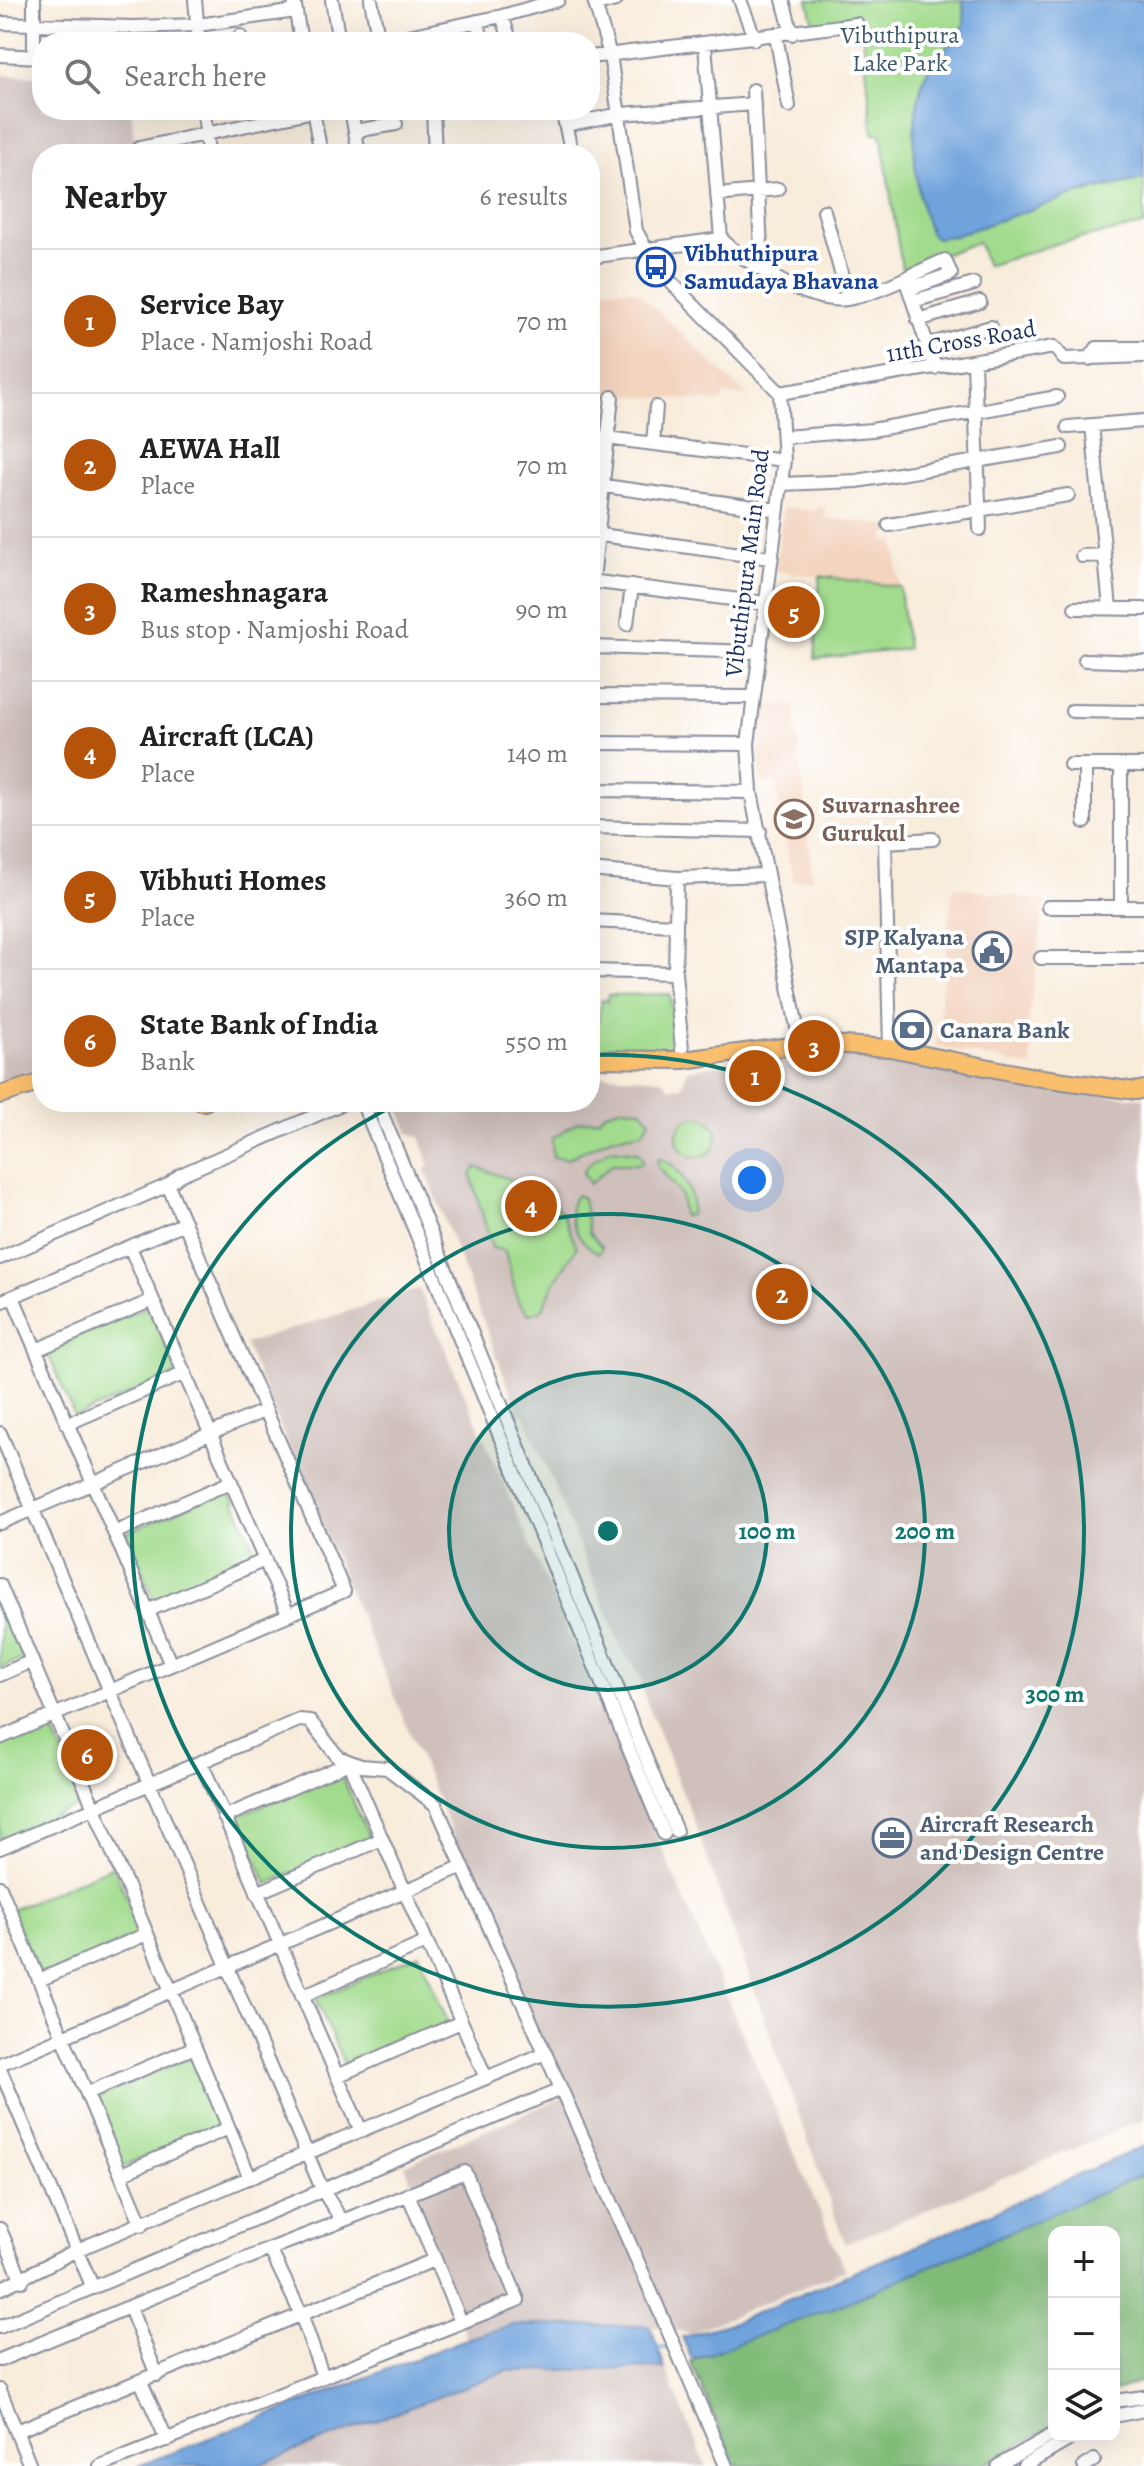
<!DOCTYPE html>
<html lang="en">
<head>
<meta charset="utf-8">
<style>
	body { margin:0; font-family:Alegreya,serif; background:#f6f6f6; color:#222 }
	.controls { position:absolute; right:24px; bottom:24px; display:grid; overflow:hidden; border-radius:16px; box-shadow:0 8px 32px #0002 }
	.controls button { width:72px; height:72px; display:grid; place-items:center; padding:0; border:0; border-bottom:2px solid #e0e0e0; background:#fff; color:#222; font:40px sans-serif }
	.you { position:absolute; left:752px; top:1180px; width:28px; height:28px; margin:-20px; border:6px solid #fff; border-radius:50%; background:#1a73e8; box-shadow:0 0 0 12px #1a73e833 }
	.badge { display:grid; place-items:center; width:52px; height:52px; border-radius:50%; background:#b45309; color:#fff; font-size:26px; font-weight:700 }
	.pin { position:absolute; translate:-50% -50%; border:4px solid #fff; box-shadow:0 2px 8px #0006 }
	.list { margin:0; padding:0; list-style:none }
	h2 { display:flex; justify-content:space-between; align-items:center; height:104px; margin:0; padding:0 32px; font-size:34px }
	h2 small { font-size:26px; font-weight:400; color:#767676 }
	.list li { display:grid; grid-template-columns:52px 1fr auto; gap:24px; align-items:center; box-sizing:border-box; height:144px; padding:0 32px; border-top:2px solid #e0e0e0 }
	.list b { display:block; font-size:30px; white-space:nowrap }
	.list p { margin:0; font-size:26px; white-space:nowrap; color:#767676 }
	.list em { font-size:26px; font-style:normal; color:#767676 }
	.icon { flex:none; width:44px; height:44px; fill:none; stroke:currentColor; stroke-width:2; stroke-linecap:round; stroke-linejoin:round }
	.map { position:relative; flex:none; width:1144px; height:2466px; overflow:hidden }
	.search { position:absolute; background:#fff; box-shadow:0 8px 32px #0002; left:32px; top:32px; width:568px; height:88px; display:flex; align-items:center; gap:20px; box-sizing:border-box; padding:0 28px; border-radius:32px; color:#767676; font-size:30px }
	.panel { position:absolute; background:#fff; box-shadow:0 8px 32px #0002; left:32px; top:144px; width:568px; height:968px; border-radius:32px }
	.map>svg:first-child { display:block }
	.built { fill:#f3d4bf }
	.industrial { fill:#cfc0bb }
	.green { fill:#a2db8d; stroke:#5e8576; stroke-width:2 }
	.forest { fill:#81bb78; stroke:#4e756b; stroke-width:2 }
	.water { fill:#70a3dc; stroke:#46699d; stroke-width:2 }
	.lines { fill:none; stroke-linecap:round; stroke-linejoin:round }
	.stream { stroke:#70a3dc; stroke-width:3 }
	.minor-casing { stroke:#8a8e9c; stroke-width:16 }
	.major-casing { stroke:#8a8e9c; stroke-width:20 }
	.minor { stroke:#fff; stroke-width:12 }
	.major { stroke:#f9bf6d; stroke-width:16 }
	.ring { fill:none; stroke:#0f766e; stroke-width:4 }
	.labels { text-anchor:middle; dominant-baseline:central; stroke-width:8; stroke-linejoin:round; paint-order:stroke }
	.park-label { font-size:24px; fill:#3d5a6a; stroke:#fff }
	.transit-label { font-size:24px; font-weight:bold; fill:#164399; stroke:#fff; text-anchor:start }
	.street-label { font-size:24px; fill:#1b2f5e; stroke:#fff }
	.education-label { font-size:24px; font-weight:bold; fill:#785e54; stroke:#fff; text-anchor:start }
	.service-label { font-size:24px; font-weight:bold; fill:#4e5e75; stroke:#fff; text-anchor:start }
	.centre { fill:#0f766e; stroke:#fff; stroke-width:4 }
	.ring-label { font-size:24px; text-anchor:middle; font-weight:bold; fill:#0f766e; stroke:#fff; stroke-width:8; stroke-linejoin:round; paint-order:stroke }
</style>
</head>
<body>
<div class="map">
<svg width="1144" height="2466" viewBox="0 0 1144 2466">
	<rect width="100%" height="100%" fill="#fff"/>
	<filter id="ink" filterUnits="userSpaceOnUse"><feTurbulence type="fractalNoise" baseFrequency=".0125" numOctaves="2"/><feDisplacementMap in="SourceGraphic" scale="16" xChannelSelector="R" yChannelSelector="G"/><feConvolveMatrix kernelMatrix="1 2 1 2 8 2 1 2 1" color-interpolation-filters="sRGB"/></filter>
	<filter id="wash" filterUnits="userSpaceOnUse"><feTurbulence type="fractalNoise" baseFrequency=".006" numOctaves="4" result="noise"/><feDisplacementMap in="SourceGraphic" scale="32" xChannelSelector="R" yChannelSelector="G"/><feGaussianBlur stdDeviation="1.8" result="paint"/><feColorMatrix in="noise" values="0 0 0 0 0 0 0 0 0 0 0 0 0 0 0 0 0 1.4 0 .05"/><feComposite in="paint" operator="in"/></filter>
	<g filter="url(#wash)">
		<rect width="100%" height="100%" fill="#f8ecdb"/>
		<path class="built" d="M590 288 636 290 747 396 723 394 722 402 607 394 606 379 590 377Z
			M783 507 816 511 817 508 825 507 826 518 887 525 885 541H894L900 587 775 571Z
			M760 705H794L813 878 793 881 775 782 761 784 757 741Z
			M953 887 1045 901 1029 1016 1032 1067 936 1046Z"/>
		<path class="industrial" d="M0 75 42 76V110H131L136 154H42V1068L0 1081Z
			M808 1049 884 1054 968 1071 1035 1090 1144 1098V2119L845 2244 696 1827 640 1685 642 1681 632 1660 626 1659 525 1416 519 1414 425 1169 430 1166 420 1137 409 1133 396 1102H590V1074L662 1079 670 1088H676L682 1086 688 1070Z
			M419 1289 845 2270 690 2333 650 2326 512 2325 466 2339 405 2165 564 2097 245 1344Z
			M665 2368 706 2466H256L506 2371Z"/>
		<path class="green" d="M808 0H962C972 40 950 39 930 67 915 86 911 147 917 170 923 192 943 216 954 236L1047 201 1144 179V225L1058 243 987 266 978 242 902 269 881 133 873 134 861 20 814 24Z
			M820 576 900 587 907 649 815 659Z
			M670 994 678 1055 591 1053 602 1000 607 1001 608 995Z
			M625 1107 641 1109 650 1121 642 1132 610 1138 567 1159 553 1157 552 1139 577 1122 598 1119 606 1112Z
			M677 1137a20 20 0 1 1 40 0a20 20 0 1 1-40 0Z
			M611 1149 638 1152 643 1160 641 1164H612L590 1184 583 1172 591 1162Z
			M659 1158C680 1164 697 1195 690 1215L683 1216 681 1195 657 1165Z
			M476 1167 543 1191 562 1213 577 1247 555 1281 542 1310 529 1314 518 1302 505 1251 492 1248 471 1175Z
			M576 1195 583 1198 589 1233 602 1247 599 1253C579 1243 562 1216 576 1195Z
			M150 1306 178 1374 75 1417 46 1349Z
			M229 1489 258 1556 155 1601 126 1533Z
			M0 1600 25 1658 0 1668Z
			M50 1724 84 1803 0 1839V1746Z
			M340 1772 370 1839 267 1884 238 1816Z
			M113 1866 142 1933 40 1978 11 1910Z
			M419 1954 448 2022 345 2066 316 1999Z
			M196 2055 225 2122 123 2167 93 2099Z"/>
		<path class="forest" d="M1144 2172V2380L1114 2392V2232H1054V2426L982 2466H736L690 2361Z"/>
		<path class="water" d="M962 0H1144V179L1091 189 954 236 936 238 930 233C912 185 907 120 927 72 940 39 974 47 962 0Z
			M1144 2146V2174L843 2304 698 2358 691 2357 682 2337 737 2321 919 2245Z
			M512 2325 650 2326 665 2368 506 2371 256 2466H138L466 2339Z"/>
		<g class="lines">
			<path class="stream" d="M653 2348H670"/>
		</g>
	</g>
	<g filter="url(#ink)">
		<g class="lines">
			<defs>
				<path id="minor" d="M195 0 199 42
					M294 0 301 42
					M332 0 339 42
					M371 0 379 42
					M594 0 610 55 636 231 656 267 780 393 784 460 748 744 751 792 800 1043
					M740 0 755 39
					M783 0 792 34
					M596 5 616 0
					M477 21 483 42
					M0 23 133 27 198 25 296 11
					M240 36 241 42
					M776 36 789 106
					M380 42 502 16
					M511 42 502 16 558 0
					M705 45 721 239
					M0 55 39 57
					M34 57V0
					M590 57 857 24
					M753 90 762 269
					M204 110 208 154
					M313 110 321 154
					M351 110 359 154
					M433 110 435 154
					M562 110 572 154
					M565 125 621 114 754 104
					M355 131 396 124
					M139 148 314 111
					M717 195 778 189
					M824 211 848 298
					M590 257 721 239C747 263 809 305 847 299 881 293 914 273 945 260L951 274 909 289
					M907 284 935 368
					M913 301 974 284
					M918 320 980 302
					M927 345 991 327
					M1089 359 1097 348H1144
					M974 362 980 529
					M780 393 1054 347 1064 359 1144 356
					M1092 425 1110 608
					M1068 427 1144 421
					M590 436 784 460
					M784 437 872 430 1057 397
					M653 444 656 407
					M590 484 777 510
					M781 484 857 481 1061 447
					M889 525 1068 495
					M593 534 770 558
					M1082 556 1105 555
					M590 581 763 603
					M593 581 612 397
					M1075 608 1144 609
					M627 624 632 586
					M590 647 758 652
					M1085 660 1144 662
					M590 696 754 697
					M1072 711 1144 712
					M590 743 748 744
					M1070 765H1144
					M1085 765V822
					M590 790 751 792
					M590 827 760 831
					M590 870 677 878 766 875
					M677 878 675 973 683 1060
					M1048 907H1144
					M1121 907V765
					M590 921 675 925
					M1041 958H1144
					M590 971 675 973
					M890 1048 885 842 933 839
					M362 1102 664 1834
					M377 1102 676 1831
					M130 1247 288 1614
					M0 1258 168 1185 180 1175 346 1102
					M13 1297 171 1665
					M0 1302 185 1223
					M36 1350 153 1300
					M67 1424 185 1373
					M0 1433 322 2189 342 2221 270 2249 301 2314 323 2377 100 2466
					M0 1523 266 1410
					M114 1533 231 1482
					M0 1585 250 2178
					M147 1611 265 1560
					M0 1675 32 1661
					M0 1738 344 1591 168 1185
					M201 1762 361 2131
					M224 1817 349 1763 486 2078
					M0 1848 299 1720 310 1721 338 1757 361 1766 387 1768 436 1805C531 2026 633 2244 726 2466
					M0 1887 142 2225
					M257 1893 382 1839
					M39 1980 147 1934
					M302 1996 427 1942
					M0 2064 463 1866
					M0 2069 93 2288
					M337 2076 461 2022
					M87 2093 195 2047
					M121 2174 229 2128
					M408 2194 461 2322
					M0 2229 22 2281
					M0 2289 77 2250 543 2054
					M130 2308 157 2375
					M0 2327 561 2089
					M0 2360 270 2249
					M323 2377 518 2300 465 2172 342 2221
					M141 2382 167 2440
					M0 2390 30 2466
					M1114 2401 1144 2397
					M1114 2416 1144 2410
					M17 2431 434 2260
					M998 2466 1054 2434
					M1024 2466 1075 2436
					M1084 2466 1094 2460"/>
				<path id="major" d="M590 1059 683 1060 814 1043 890 1048 1035 1077 1136 1091 1144 1089
					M0 1095 42 1082
					M201 1102H205"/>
			</defs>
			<use href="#minor" class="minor-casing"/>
			<use href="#major" class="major-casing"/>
			<use href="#minor" class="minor"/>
			<use href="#major" class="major"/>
		</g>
	</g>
	<circle cx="608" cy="1531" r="159" fill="#0f766e" fill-opacity=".12"/>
	<g class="ring">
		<circle cx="608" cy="1531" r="159"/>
		<circle cx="608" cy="1531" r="317"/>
		<path d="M591 1055A476 476 0 1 1 399 1103"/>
	</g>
	<defs>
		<symbol id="bus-ring" viewBox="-11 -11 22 22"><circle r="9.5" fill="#fff" stroke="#1a4fb4" stroke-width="1.5"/><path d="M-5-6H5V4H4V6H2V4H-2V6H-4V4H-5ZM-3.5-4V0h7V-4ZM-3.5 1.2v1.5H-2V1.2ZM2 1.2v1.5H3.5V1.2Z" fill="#1a4fb4"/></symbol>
		<symbol id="school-ring" viewBox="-11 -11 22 22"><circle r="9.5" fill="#fff" stroke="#8d6e63" stroke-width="1.5"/><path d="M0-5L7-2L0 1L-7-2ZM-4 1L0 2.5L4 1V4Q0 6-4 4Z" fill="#8d6e63"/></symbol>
		<symbol id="civic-ring" viewBox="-11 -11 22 22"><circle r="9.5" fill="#fff" stroke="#5c6f8a" stroke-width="1.5"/><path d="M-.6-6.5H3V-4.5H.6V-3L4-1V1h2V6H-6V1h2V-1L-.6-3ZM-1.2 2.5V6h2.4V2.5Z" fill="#5c6f8a"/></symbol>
		<symbol id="bank-ring" viewBox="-11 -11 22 22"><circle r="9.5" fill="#fff" stroke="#5c6f8a" stroke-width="1.5"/><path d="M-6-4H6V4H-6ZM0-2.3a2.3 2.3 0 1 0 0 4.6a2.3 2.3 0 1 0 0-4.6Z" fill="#5c6f8a"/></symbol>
		<symbol id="office-ring" viewBox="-11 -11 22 22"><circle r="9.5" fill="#fff" stroke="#5c6f8a" stroke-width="1.5"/><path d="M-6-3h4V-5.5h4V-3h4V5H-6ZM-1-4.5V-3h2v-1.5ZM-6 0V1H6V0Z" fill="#5c6f8a"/></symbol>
	</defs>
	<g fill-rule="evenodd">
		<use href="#bus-ring" x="634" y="245" width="44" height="44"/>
		<use href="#school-ring" x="772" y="797" width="44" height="44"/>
		<use href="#civic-ring" x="970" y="929" width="44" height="44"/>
		<use href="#bank-ring" x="890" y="1008" width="44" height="44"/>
		<use href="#office-ring" x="870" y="1816" width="44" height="44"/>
	</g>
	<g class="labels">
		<g class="park-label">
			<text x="900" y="35">Vibuthipura<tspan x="900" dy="28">Lake Park</tspan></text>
		</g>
		<g class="transit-label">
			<text x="684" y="253">Vibhuthipura<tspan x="684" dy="28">Samudaya Bhavana</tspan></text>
		</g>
		<g class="street-label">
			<text transform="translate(961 341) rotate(-10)">11th Cross Road</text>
			<text transform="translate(747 563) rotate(-83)">Vibuthipura Main Road</text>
		</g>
		<g class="education-label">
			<text x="822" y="805">Suvarnashree<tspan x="822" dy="28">Gurukul</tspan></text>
		</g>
		<g class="service-label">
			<text x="964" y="937" text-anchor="end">SJP Kalyana<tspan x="964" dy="28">Mantapa</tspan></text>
			<text x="940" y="1030">Canara Bank</text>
			<text x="920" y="1824">Aircraft Research<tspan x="920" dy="28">and Design Centre</tspan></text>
		</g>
	</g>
	<circle cx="608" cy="1531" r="12" class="centre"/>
	<g class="ring-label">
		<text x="767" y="1539">100 m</text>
		<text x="925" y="1539">200 m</text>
		<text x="1055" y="1702">300 m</text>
	</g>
</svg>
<div class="controls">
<button>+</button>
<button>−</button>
<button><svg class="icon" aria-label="layers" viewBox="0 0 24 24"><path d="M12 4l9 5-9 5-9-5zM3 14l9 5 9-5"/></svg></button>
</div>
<div class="you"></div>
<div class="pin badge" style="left:755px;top:1076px">1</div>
<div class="pin badge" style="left:782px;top:1294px">2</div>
<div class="pin badge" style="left:814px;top:1046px">3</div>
<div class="pin badge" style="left:531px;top:1206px">4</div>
<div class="pin badge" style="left:794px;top:612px">5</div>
<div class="pin badge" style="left:87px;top:1755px">6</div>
<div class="search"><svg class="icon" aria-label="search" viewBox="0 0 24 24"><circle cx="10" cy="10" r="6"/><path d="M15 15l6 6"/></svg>Search here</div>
<section class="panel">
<h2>Nearby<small>6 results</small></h2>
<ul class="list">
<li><span class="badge">1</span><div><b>Service Bay</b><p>Place · Namjoshi Road</p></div><em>70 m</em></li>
<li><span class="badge">2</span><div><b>AEWA Hall</b><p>Place</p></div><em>70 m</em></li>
<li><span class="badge">3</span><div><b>Rameshnagara</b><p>Bus stop · Namjoshi Road</p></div><em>90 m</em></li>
<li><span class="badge">4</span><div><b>Aircraft (LCA)</b><p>Place</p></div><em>140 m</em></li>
<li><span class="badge">5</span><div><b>Vibhuti Homes</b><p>Place</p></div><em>360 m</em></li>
<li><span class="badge">6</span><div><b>State Bank of India</b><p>Bank</p></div><em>550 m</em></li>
</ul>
</section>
</div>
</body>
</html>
